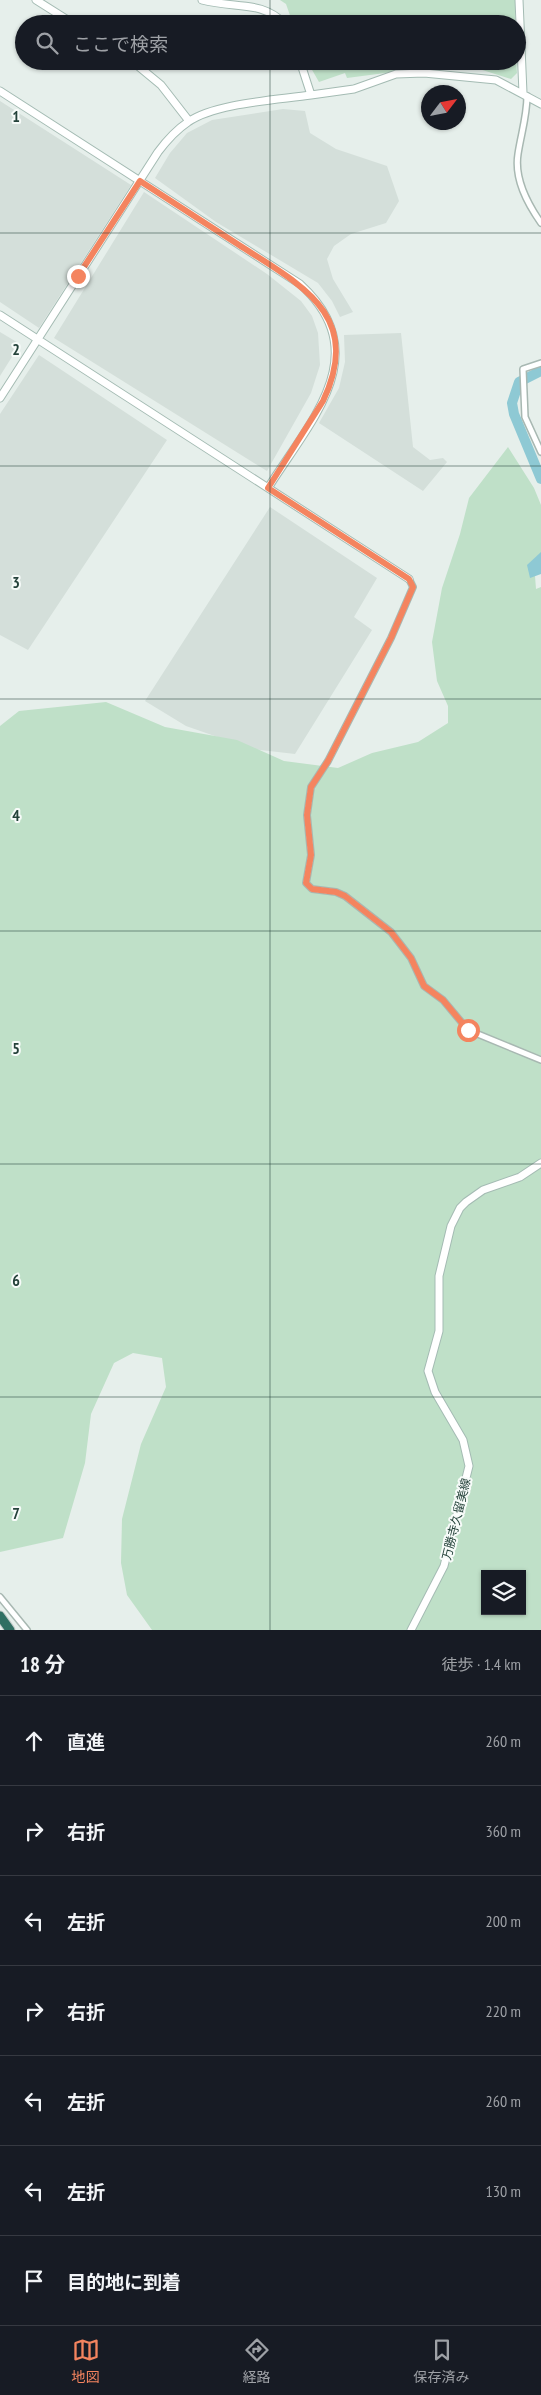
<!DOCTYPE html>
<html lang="ja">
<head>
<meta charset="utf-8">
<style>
	body { margin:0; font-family:"PT Sans Narrow","Noto Sans JP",sans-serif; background:#20242c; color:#f1f3f6 }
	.controls { position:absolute; right:15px; bottom:15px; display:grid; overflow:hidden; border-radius:0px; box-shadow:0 1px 4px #0004 }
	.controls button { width:45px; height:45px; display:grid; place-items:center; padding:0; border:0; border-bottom:1px solid #363941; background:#171b24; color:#f1f3f6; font:25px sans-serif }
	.compass { position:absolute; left:421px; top:85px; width:45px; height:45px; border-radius:50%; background:#171b24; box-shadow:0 1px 4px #0004; rotate:58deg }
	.stop { position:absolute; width:15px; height:15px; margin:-11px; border:4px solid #f4845f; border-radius:50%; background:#fff }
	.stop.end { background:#f4845f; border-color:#fff; box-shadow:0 1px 5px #0008 }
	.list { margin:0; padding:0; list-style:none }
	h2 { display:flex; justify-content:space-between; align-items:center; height:65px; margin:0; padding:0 20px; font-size:21px }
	h2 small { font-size:16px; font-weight:400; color:#9ea1a6 }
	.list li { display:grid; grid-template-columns:32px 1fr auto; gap:15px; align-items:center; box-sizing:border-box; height:90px; padding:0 20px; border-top:1px solid #363941 }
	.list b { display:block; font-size:19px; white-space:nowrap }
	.list em { font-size:16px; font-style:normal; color:#9ea1a6 }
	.icon { flex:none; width:28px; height:28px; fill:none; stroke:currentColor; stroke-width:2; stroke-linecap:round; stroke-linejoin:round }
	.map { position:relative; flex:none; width:541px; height:1630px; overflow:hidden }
	.search { position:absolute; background:#171b24; box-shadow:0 1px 4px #0004; left:15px; right:15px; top:15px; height:55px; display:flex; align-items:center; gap:12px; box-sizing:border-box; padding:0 18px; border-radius:28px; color:#9ea1a6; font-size:19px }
	.sheet { height:695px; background:#171b24 }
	nav { display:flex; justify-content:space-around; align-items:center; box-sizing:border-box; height:70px; border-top:1px solid #363941; background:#171b24; font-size:14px; color:#9ea1a6 }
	nav a { display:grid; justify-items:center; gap:2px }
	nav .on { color:#f4845f }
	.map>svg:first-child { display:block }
	.built { fill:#d4dfda }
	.green { fill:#bfe0c8; fill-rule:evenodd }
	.water { fill:#8ec9d4 }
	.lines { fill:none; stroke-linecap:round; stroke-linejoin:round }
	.river { stroke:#8ec9d4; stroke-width:10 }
	.street-casing { stroke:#a8b8b2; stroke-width:8 }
	.secondary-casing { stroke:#a4bbb3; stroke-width:9 }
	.highway-casing { stroke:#c2cac8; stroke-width:11 }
	.street { stroke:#fff; stroke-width:5 }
	.secondary { stroke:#fff; stroke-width:7 }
	.highway { stroke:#2f6f62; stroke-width:9 }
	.route { stroke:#f4845f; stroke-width:6 }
	.grid { fill:none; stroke:#24423a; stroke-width:1; stroke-opacity:0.55 }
	.labels { text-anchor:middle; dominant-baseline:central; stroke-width:4; stroke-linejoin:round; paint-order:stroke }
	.street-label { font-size:12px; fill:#24423a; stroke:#f7fbf9 }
	.grid-label { font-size:16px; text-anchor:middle; font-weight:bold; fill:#24423a; stroke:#f7fbf9; stroke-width:4; stroke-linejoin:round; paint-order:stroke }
</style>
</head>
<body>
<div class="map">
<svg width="541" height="1630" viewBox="0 0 541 1630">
	<rect width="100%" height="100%" fill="#e6efeb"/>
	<path class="built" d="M0 101 131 185 39 328 0 302Z
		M283 109 305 111 310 133 336 149 387 166 399 201 386 223 351 234 334 246 327 259 333 279 353 312 340 317 332 301 318 283 216 222 155 178 170 153 187 133 212 120Z
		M144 192 267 274 301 301 312 316 318 333 320 365 311 393 267 471 54 338Z
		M0 332 20 344 0 376Z
		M401 333 413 447 430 460 443 458 447 462 423 491 319 423 339 388 345 362 344 335Z
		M39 355 167 440 28 650 0 635V414Z
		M270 507 377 578 354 617 372 630 295 754 252 749 186 726 145 701Z"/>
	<path class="green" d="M280 0H515V24H293L286 4Z
		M307 61H516L517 73 511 79 473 67 439 69V67H431L347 78 345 73 319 82Z
		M508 447 534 488 541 505V566L535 576 536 589 541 587V1630H152L127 1595 121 1563 122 1519 141 1444 166 1387 162 1358 133 1353 114 1363 91 1414 85 1463 63 1538 0 1552V726L19 711 106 702 165 727 237 740 284 761 338 768 372 753 418 742 448 723V706L437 681 432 642 442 588 460 534 469 498ZM485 1574H522V1611H485Z"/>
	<path class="water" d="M541 552V574L530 578 527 565Z"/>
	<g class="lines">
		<path class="river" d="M541 371 519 382 512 403 514 414 541 479"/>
		<defs>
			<path id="street" d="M527 96C527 116 521 134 518 154 514 179 527 203 541 223
				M541 363 523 369 525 417 541 452
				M409 579 413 587 391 638 328 761 311 787 307 815 311 855 306 883 312 889 336 892 345 896 391 932 411 958 424 986 443 1000 468 1030 541 1060
				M0 1597 27 1630"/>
			<path id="secondary" d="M36 0 74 24
				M202 0C237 9 261 0 285 24
				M519 0 523 93
				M132 61 161 85 189 121
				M300 61 311 95 354 89 396 74 424 73 496 80 541 104
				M0 91 300 284C377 354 310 421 268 488
				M0 315 409 579
				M0 398 158 152C167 140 176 130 188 122 215 103 277 100 311 95
				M411 1630 444 1566 469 1466 463 1440 435 1392 428 1371 439 1331V1276L451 1226 460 1208 466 1202 483 1190 520 1177 541 1163"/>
			<path id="highway" d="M0 1616 10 1630"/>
		</defs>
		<use href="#street" class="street-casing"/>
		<use href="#secondary" class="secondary-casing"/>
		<use href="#highway" class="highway-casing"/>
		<use href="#street" class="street"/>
		<use href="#secondary" class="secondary"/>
		<use href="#highway" class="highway"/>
	</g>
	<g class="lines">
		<path class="route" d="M78 276 140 181C173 202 206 224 239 245 301 285 364 315 323 401L268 488 409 579 413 587 391 638 328 761 311 787 307 815 311 855 306 883 312 889 336 892 345 896 391 932 411 958 424 986 443 1000 468 1030"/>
	</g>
	<path class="grid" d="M270 0V24M270 61V1630M0 233H541M0 466H541M0 699H541M0 931H541M0 1164H541M0 1397H541"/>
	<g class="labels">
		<g class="street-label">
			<text transform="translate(456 1519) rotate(-76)">万勝寺久留美線</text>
		</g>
	</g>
	<g class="grid-label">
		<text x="16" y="122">1</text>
		<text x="16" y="355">2</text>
		<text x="16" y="588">3</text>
		<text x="16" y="821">4</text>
		<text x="16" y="1054">5</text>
		<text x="16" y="1286">6</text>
		<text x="16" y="1519">7</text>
	</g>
</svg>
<div class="controls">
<button><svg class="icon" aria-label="layers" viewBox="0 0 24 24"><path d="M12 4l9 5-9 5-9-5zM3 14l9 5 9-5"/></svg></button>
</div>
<svg class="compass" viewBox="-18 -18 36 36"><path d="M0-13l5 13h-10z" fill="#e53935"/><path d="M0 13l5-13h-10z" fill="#9ea1a6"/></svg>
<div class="stop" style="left:468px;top:1030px"></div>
<div class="stop end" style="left:78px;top:276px"></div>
<div class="search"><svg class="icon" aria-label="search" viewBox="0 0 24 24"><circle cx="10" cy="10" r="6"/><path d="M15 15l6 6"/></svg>ここで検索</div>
</div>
<section class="sheet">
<h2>18 分<small>徒歩 · 1.4 km</small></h2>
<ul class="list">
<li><svg class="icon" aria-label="ahead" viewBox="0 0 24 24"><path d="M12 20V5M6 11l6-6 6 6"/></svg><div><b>直進</b></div><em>260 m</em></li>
<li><svg class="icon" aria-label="right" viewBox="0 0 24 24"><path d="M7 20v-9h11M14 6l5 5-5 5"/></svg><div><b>右折</b></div><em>360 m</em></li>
<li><svg class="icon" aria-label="left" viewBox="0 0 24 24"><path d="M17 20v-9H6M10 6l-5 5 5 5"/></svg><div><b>左折</b></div><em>200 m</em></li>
<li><svg class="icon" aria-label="right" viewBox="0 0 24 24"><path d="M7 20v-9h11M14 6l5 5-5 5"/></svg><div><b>右折</b></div><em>220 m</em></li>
<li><svg class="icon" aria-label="left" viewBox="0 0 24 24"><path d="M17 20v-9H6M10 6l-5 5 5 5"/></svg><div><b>左折</b></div><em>260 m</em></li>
<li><svg class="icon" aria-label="left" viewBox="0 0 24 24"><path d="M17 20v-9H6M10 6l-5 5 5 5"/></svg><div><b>左折</b></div><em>130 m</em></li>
<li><svg class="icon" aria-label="arrive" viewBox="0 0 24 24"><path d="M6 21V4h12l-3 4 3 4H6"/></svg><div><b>目的地に到着</b></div></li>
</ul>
</section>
<nav>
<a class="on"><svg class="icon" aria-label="map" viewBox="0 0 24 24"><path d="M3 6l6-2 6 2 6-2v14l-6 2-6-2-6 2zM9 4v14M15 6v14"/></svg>地図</a>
<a><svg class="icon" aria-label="directions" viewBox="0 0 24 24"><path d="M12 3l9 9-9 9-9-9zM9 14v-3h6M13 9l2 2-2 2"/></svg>経路</a>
<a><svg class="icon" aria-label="saved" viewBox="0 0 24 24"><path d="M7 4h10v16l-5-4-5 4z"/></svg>保存済み</a>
</nav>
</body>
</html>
